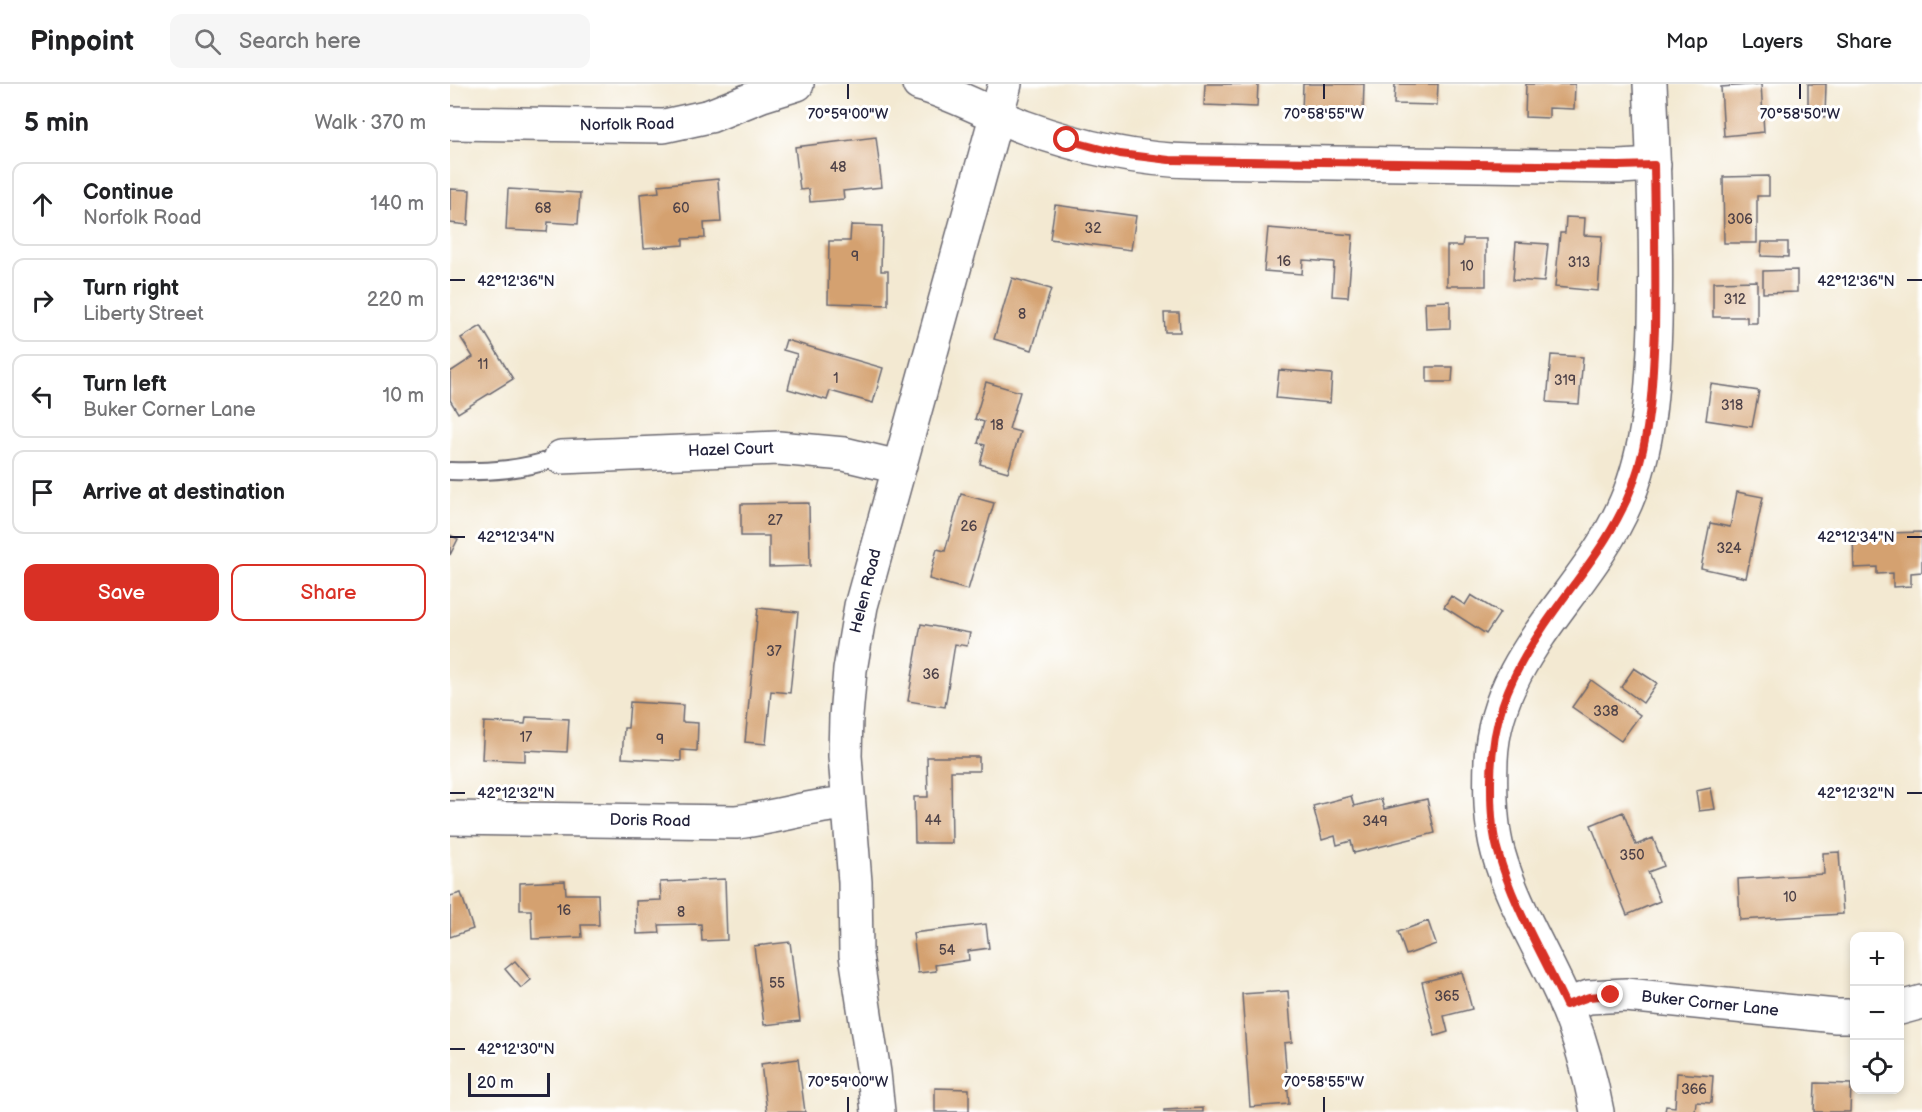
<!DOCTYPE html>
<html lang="en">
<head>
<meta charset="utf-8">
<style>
	body { margin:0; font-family:"Balsamiq Sans",sans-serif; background:#f6f6f6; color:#202124 }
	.controls { position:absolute; right:18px; bottom:18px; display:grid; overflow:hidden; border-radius:12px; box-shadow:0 3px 9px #0003 }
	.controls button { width:54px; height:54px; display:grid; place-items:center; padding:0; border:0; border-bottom:2px solid #e0e0e0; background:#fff; color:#202124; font:30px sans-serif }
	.scale { position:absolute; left:18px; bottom:15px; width:82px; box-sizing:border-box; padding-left:6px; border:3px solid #22223b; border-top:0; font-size:16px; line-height:21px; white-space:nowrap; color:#22223b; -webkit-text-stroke:4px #fff; paint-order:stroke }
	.stop { position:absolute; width:18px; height:18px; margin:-14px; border:4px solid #d93025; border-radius:50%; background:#fff }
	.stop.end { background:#d93025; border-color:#fff; box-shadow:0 2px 6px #0008 }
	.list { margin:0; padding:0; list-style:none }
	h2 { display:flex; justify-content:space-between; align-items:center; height:78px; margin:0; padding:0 24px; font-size:26px }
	h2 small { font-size:20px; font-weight:400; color:#757577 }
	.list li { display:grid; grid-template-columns:39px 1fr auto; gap:18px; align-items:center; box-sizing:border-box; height:84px; margin:0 12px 12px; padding:0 12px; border:2px solid #e0e0e0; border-radius:12px }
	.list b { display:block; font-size:22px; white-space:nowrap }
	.list p { margin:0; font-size:20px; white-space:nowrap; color:#757577 }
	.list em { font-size:20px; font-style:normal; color:#757577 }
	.actions { display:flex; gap:12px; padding:18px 24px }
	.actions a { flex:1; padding:14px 0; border:2px solid #d93025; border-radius:12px; text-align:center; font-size:21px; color:#d93025 }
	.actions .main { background:#d93025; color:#fff }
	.icon { flex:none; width:33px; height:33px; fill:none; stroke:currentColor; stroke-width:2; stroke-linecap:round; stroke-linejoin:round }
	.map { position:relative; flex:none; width:1472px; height:1028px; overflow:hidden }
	header { display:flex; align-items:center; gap:36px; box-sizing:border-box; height:84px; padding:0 30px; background:#fff; border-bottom:2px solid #e0e0e0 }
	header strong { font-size:28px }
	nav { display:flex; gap:33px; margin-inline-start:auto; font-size:21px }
	.search { width:420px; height:54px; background:#f6f6f6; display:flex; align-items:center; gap:15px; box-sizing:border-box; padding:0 21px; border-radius:12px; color:#757577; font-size:22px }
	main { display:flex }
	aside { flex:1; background:#fff }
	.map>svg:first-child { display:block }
	.building { fill:#d4a170 }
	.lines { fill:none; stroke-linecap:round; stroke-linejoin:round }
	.service-casing { stroke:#6b6870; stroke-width:20 }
	.minor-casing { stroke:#6b6870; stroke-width:36 }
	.secondary-casing { stroke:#6b6870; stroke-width:36 }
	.service { stroke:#fff; stroke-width:16 }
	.minor { stroke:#fff; stroke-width:33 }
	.secondary { stroke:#fff; stroke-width:33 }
	.route { stroke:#d93025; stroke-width:8 }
	.ticks { fill:none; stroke:#22223b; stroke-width:2 }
	.labels { text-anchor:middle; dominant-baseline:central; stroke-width:6; stroke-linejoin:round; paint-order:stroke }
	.number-label { font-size:14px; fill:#4e4248 }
	.street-label { font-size:16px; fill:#22223b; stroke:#fff }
	.ticks-label { font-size:15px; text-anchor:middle; fill:#22223b; stroke:#fff; stroke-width:6; stroke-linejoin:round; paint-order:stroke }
</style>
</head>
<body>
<header>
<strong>Pinpoint</strong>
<div class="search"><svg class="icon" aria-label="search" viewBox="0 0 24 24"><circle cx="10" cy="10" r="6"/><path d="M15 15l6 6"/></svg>Search here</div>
<nav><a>Map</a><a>Layers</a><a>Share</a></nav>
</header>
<main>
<aside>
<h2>5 min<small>Walk · 370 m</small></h2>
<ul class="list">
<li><svg class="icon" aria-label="ahead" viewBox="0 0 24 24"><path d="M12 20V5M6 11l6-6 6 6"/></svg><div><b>Continue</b><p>Norfolk Road</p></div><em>140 m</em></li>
<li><svg class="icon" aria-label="right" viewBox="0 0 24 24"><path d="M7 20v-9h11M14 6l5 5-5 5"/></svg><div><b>Turn right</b><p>Liberty Street</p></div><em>220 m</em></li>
<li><svg class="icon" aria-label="left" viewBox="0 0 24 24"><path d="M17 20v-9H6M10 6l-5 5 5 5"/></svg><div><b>Turn left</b><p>Buker Corner Lane</p></div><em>10 m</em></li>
<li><svg class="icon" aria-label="arrive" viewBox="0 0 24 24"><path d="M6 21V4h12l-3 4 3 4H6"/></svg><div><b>Arrive at destination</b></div></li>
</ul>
<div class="actions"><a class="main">Save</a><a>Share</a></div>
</aside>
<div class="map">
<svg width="1472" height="1028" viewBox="0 0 1472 1028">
	<rect width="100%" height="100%" fill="#fff"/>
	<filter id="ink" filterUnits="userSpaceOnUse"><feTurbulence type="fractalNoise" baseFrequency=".0167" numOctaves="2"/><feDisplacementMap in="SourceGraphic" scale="12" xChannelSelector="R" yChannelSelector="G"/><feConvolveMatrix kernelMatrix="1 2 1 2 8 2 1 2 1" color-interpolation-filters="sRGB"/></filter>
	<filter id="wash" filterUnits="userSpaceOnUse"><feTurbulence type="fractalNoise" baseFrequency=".008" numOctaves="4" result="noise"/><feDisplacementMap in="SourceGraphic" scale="24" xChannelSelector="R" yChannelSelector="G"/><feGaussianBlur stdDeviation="1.35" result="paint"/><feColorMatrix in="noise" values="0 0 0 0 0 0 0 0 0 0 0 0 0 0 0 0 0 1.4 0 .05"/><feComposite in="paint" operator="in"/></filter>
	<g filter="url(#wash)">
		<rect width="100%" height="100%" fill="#f3e9d2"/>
		<g id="blocks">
			<path class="building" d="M755 0H808L807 23 754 21Z
				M853 0H914L913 30 852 28Z
				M945 0H988L987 21 944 20Z
				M1076 0H1125L1124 25 1099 24V34L1075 33Z
				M1311 0 1314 48 1274 52 1271 3Z
				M1358 0H1376L1375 33 1358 32Z
				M426 53 432 103 393 107 394 115 360 118 359 105 350 106 345 63Z
				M1319 92V112H1307V159H1274L1273 93Z
				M268 95 271 138 254 139 255 154 233 155V161L194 164 190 110 209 108 208 101Z
				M0 105 20 106 18 141 0 139Z
				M58 105 130 109 128 140 98 138 97 148 56 146Z
				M605 121 686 132 681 166 600 155Z
				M1116 133 1135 134 1134 151 1152 152 1148 207 1105 203 1110 149H1115Z
				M401 141 432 142 431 187H438V221L378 219 379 157H400Z
				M818 144 903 151 898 213 882 212 884 178 853 176 852 190 814 187Z
				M1013 155H1036V202H997V162H1012Z
				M1066 158 1098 160 1094 198 1063 196Z
				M1312 158H1338V173L1311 172Z
				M1347 186V208L1313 209V187Z
				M562 194 601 205 582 266 544 255Z
				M1307 197V239H1297V233H1263V198Z
				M1000 217V244L976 245 975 218Z
				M714 229H729L730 248H715Z
				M31 242 63 295 8 329 0 316V288L23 273 11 254Z
				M336 256 433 284 423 319 380 307 377 316 338 305 347 270 333 266Z
				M1101 271 1133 273 1129 320 1097 318Z
				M977 283H1003L1002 298H977Z
				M829 286 882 290 880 319 826 314Z
				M536 298 570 308 559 345 570 348 558 388 530 380 535 361 528 359 534 338 525 335Z
				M1261 300 1309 307 1302 343 1256 336Z
				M1287 408 1313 413 1296 494 1251 484 1260 439 1280 443Z
				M511 410 544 419 518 506 479 495 487 465 495 467Z
				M359 419 360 482 319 483V452H291V420Z
				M1472 448V488L1461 489V502L1443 503V489L1427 490V483L1404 484 1403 450Z
				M0 451 8 455 0 471Z
				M1021 511 1050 529 1036 550 994 523 1001 512 1015 521Z
				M308 524 348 528 340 609 321 607 316 660 295 658Z
				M471 540 520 549 517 562 505 560 495 623 458 617Z
				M1184 584 1207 599 1193 619 1171 603Z
				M1141 596 1190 631 1171 657 1122 623Z
				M180 618 233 621 232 638 248 639 247 667 231 666V677L172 674 174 644H178Z
				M76 633 119 635 117 668 75 666V677L32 675 34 638 75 640Z
				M477 673H529V687H501L502 759H465L464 713H478Z
				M1261 704 1265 725 1249 727 1246 707Z
				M901 712 904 722 931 715 934 725 977 715 985 749 904 769 901 757 887 761 885 752 872 756 863 722Z
				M1173 728 1186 761 1203 754 1214 782 1198 788 1210 817 1177 831 1141 741Z
				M1389 768 1393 830 1290 836 1288 795 1374 790 1373 769Z
				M275 795 277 856 252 857 251 840 209 841 210 849 187 850 186 817 211 816 210 798Z
				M115 797 116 810H148L149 841H131L132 853 82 855 81 826H70V799Z
				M11 809 23 845 0 853V812Z
				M978 837 986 860 956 871 948 848Z
				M536 840 539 864 518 867 519 876 485 881 486 887 468 889 463 849Z
				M340 858 350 937 314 941 304 862Z
				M65 877 81 896 71 904 55 885Z
				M1012 888 1022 925 994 932 998 948 985 952 972 898Z
				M838 907 842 958 834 959 839 1020 800 1023 792 910Z
				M348 975 355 1028H317L311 980Z
				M1227 989 1263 992 1261 1019 1246 1018 1245 1028H1215L1216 1022 1225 1023Z
				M1365 999 1401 1000 1400 1028H1364Z
				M485 1004 519 1005V1028H485Z
				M753 1024V1028H714V1026Z"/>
		</g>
	</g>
	<g filter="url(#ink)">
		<use href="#blocks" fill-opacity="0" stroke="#6b6870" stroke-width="1.5"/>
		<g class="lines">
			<defs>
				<path id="service" d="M0 387C44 388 69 386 111 373"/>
				<path id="minor" d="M469 0C506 10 539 30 574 43 629 63 686 76 744 77L1169 83 1204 81
					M0 39 214 42 260 32 312 11 347 0
					M111 373 328 364 394 370 448 383
					M0 734 286 738C324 734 360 722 398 719
					M1116 921 1139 913 1176 911 1386 932H1404
					M1450 924 1472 918
					M428 1028 424 989 406 871 405 798 395 672 396 632 400 586 411 522 555 0"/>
				<path id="secondary" d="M1147 1028C1140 990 1130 953 1115 918 1093 868 1063 821 1048 768 1040 739 1040 706 1041 676 1045 571 1138 508 1176 418 1200 362 1203 300 1205 241 1207 160 1204 80 1200 0"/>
			</defs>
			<use href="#service" class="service-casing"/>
			<use href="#minor" class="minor-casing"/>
			<use href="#secondary" class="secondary-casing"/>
			<use href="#service" class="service"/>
			<use href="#minor" class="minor"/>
			<use href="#secondary" class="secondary"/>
		</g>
	</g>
	<g class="lines" filter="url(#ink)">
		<path class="route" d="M617 56 670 70 719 76 1169 82 1204 81C1205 135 1206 189 1205 244 1203 295 1201 351 1183 400 1163 456 1124 497 1092 545 1056 599 1040 640 1041 705 1041 726 1042 748 1048 768 1063 822 1093 871 1116 921L1139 913 1161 911"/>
	</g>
	<path class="ticks" d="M398 0V15M874 0V15M1350 0V15M0 196H15M1457 196H1472M0 453H15M1457 453H1472M0 709H15M1457 709H1472M0 965H15M398 1013V1028M874 1013V1028"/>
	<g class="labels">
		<g class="number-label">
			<text x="388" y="83">48</text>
			<text x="93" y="124">68</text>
			<text x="231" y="124">60</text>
			<text x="1290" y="135">306</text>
			<text x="643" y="144">32</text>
			<text x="405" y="172">9</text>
			<text x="834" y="177">16</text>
			<text x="1129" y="178">313</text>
			<text x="1017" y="182">10</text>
			<text x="1285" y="215">312</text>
			<text x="572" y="230">8</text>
			<text x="33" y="280">11</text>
			<text x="386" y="294">1</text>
			<text x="1115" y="296">319</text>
			<text x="1282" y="321">318</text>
			<text x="547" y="341">18</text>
			<text x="325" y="436">27</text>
			<text x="519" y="442">26</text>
			<text x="1279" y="464">324</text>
			<text x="324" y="567">37</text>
			<text x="481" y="590">36</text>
			<text x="1156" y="627">338</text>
			<text x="76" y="653">17</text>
			<text x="210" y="655">9</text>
			<text x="483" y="736">44</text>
			<text x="925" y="737">349</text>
			<text x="1182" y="771">350</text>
			<text x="1340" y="813">10</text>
			<text x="114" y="826">16</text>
			<text x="231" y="828">8</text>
			<text x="497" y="866">54</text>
			<text x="327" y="899">55</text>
			<text x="997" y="912">365</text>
			<text x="1244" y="1005">366</text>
		</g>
		<g class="street-label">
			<text transform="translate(177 41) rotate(-1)">Norfolk Road</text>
			<text transform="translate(281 366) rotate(-2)">Hazel Court</text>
			<text transform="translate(416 507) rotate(-76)">Helen Road</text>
			<text transform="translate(200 737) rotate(1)">Doris Road</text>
			<text transform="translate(1260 920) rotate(6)">Buker Corner Lane</text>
		</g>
	</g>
	<g class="ticks-label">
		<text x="398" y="35">70°59'00"W</text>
		<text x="874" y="35">70°58'55"W</text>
		<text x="1350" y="35">70°58'50"W</text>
		<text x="66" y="202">42°12'36"N</text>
		<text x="1406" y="202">42°12'36"N</text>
		<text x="66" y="458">42°12'34"N</text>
		<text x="1406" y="458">42°12'34"N</text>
		<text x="66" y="714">42°12'32"N</text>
		<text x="1406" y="714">42°12'32"N</text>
		<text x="66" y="970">42°12'30"N</text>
		<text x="398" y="1003">70°59'00"W</text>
		<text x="874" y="1003">70°58'55"W</text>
	</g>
</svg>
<div class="controls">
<button>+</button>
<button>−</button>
<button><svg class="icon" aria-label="locate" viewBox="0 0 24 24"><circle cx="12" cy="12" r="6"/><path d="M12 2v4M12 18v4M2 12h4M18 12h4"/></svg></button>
</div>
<div class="scale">20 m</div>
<div class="stop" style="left:617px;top:56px"></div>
<div class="stop end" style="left:1161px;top:911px"></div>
</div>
</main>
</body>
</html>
